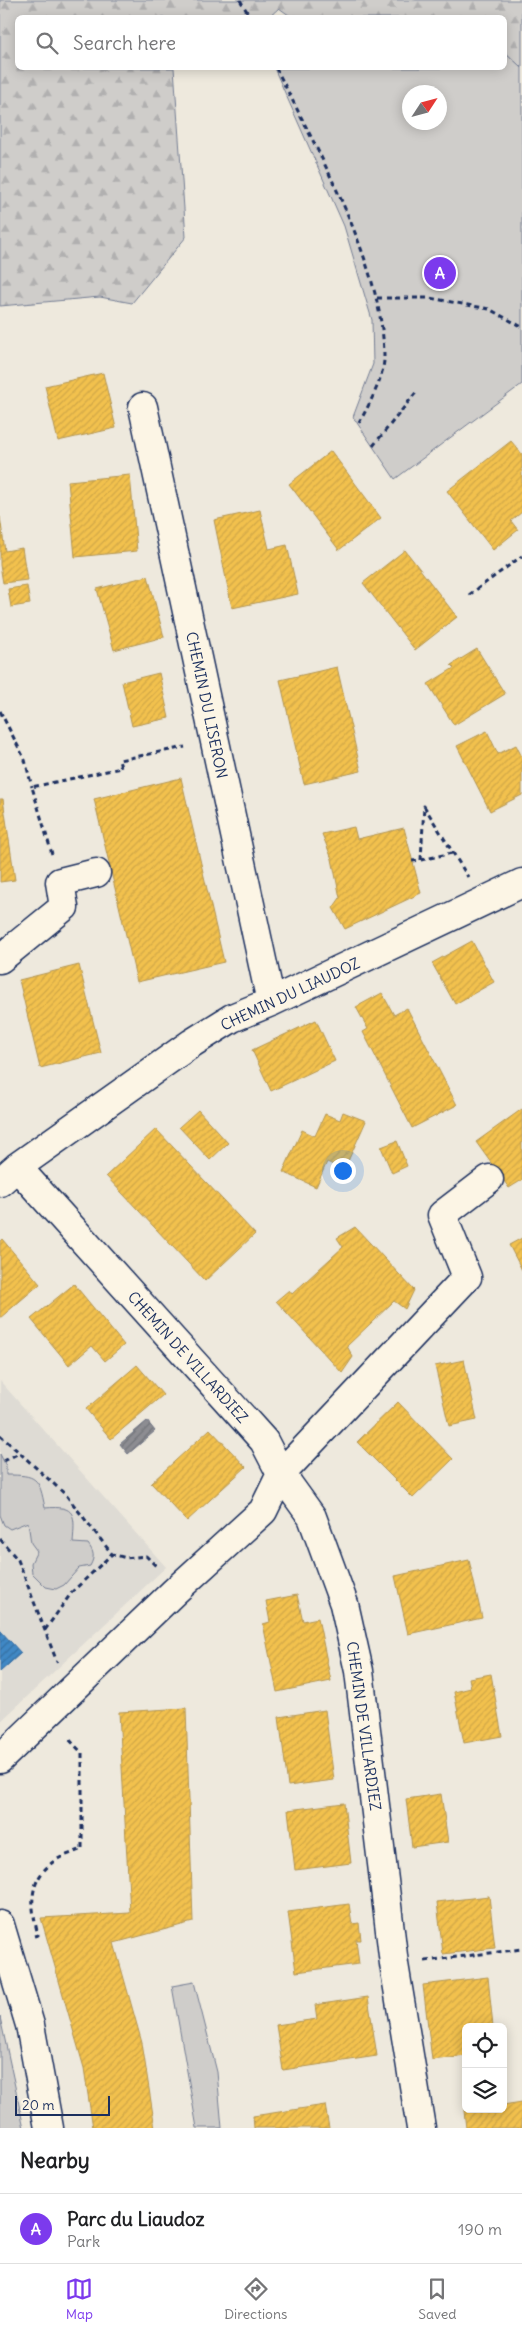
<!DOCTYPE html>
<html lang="en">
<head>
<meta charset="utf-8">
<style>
	body { margin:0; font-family:Delius,sans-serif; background:#f6f6f6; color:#202124 }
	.controls { position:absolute; right:15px; bottom:15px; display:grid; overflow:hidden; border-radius:8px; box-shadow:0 2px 12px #0003 }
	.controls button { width:45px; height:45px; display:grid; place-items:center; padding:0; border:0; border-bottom:1px solid #e0e0e0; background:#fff; color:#202124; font:25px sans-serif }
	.compass { position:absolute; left:402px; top:85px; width:45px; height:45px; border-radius:50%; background:#fff; box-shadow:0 2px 12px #0003; rotate:54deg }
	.scale { position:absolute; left:15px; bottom:12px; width:95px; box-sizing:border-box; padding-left:5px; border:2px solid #1b2f5e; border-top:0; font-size:14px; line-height:18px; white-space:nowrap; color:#1b2f5e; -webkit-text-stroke:4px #fcf5e5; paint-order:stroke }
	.you { position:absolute; left:342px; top:1170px; width:18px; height:18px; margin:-12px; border:4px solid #fff; border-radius:50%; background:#1a73e8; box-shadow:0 0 0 8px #1a73e833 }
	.badge { display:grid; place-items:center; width:32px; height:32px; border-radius:50%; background:#7c3aed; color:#fff; font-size:16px; font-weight:700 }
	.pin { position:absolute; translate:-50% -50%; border:2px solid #fff; box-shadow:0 1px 5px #0006 }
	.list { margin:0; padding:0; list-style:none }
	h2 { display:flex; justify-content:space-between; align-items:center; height:65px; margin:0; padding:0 20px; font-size:21px }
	h2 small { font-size:16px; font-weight:400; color:#757577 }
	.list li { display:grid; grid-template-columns:32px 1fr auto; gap:15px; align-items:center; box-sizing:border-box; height:70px; padding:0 20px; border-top:1px solid #e0e0e0 }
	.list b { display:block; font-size:19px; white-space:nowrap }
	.list p { margin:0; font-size:16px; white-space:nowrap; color:#757577 }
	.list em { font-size:16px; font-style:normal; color:#757577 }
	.icon { flex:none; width:28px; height:28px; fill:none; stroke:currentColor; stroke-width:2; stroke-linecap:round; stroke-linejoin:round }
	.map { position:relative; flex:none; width:522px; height:2128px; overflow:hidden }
	.search { position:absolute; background:#fff; box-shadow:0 2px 12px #0003; left:15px; right:15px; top:15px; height:55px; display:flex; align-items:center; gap:12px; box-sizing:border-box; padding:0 18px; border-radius:8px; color:#757577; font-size:19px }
	.sheet { height:135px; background:#fff }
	nav { display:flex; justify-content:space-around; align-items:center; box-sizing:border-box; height:70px; border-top:1px solid #e0e0e0; background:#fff; font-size:14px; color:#757577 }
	nav a { display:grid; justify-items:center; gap:2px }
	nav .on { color:#7c3aed }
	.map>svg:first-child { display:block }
	.built { fill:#dedbd4 }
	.forest { fill:url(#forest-firs); stroke:#757e94 }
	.green { fill:#cfcdca; stroke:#757e94; fill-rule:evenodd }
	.homes { fill:url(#homes-hatch); stroke:#b29553 }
	.schools { fill:url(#schools-hatch); stroke:#346da6 }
	.industry { fill:url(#industry-hatch); stroke:#6b7182 }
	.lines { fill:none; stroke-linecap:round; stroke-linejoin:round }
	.minor-casing { stroke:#1b2f5e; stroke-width:31 }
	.path { stroke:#1b2f5e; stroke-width:3; stroke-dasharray:5 4; stroke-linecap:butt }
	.minor { stroke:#fcf5e5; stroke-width:28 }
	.labels { text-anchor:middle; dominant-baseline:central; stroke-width:5; stroke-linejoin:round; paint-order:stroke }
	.street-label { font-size:15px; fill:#1b2f5e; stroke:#fcf5e5 }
</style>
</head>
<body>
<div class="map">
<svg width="522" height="2128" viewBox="0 0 522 2128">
	<defs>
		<pattern id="forest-firs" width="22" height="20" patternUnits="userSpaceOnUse" patternTransform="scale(1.25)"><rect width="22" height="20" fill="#cfcdca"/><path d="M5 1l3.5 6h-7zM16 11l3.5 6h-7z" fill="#b1b0b0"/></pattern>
		<pattern id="homes-hatch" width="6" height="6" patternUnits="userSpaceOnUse" patternTransform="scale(1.25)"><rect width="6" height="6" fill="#f2c14e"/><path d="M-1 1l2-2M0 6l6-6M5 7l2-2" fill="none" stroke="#cfa646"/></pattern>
		<pattern id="schools-hatch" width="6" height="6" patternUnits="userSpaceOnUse" patternTransform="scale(1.25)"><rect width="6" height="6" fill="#3f88c5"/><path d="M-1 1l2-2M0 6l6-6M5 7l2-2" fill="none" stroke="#3470a3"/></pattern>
		<pattern id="industry-hatch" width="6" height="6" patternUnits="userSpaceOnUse" patternTransform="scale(1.25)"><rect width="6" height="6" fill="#8d8d92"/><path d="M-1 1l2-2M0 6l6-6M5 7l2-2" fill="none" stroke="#72747a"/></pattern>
	</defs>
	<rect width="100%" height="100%" fill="#eee9dd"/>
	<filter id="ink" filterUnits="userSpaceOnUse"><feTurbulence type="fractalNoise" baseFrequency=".02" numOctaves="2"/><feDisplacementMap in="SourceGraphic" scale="10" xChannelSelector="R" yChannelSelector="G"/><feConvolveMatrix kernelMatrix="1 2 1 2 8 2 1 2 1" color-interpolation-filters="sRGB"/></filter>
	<g filter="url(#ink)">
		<path class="built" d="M0 1381 166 1567 0 1722Z"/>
		<path class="forest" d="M0 0H522V68L505 52 504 18 468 17 466 15 464 18H293L279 8 268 18H18V68H174L186 237 132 303 100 297 0 306Z"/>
		<path class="green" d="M505 52 522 68V384L395 479 353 417 373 364 372 320 344 226 274 68H504ZM440 92V122H410V92Z
			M0 1454 6 1466V1475C37 1475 39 1477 45 1508 77 1505 75 1515 73 1543L88 1544C94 1552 95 1557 90 1566L79 1568 64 1585 56 1589 46 1587 32 1573 31 1563 37 1551 31 1543 28 1522 10 1529 4 1525 0 1515Z
			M194 1982 217 2072 222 2128H197L172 1986Z
			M0 2017 24 2128H0Z"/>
		<path class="homes" d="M103 373 116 428 58 441 45 386Z
			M511 441 522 454V512L511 521 518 530 493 550 447 491Z
			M331 451 381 518 339 550 289 484Z
			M130 475 137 551 75 557 68 481Z
			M260 510 269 549 287 545 298 594 232 608 214 520Z
			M0 517 5 551 22 548 27 580 3 583 0 565Z
			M405 550 457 617 415 650 363 583Z
			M148 576 164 637 114 650 97 589Z
			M27 586 30 604 11 607 8 589Z
			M477 649 505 694 454 725 428 684 454 668 451 665Z
			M337 667 361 771 304 784 280 680Z
			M159 673 169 718 132 726 122 682Z
			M487 731 498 754 516 745 522 757V795L490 811 457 746Z
			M181 778 224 962 137 982 94 799Z
			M0 799H3L15 880 0 882Z
			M354 827 357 839 404 828 421 893 345 929 333 908 340 898 332 859 322 834Z
			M472 941 494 982 455 1004 432 963Z
			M79 965 101 1053 40 1068 19 980Z
			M382 993 394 1015 407 1008 457 1105 412 1128 363 1032 368 1029 356 1007Z
			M316 1020 335 1061 271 1091 252 1050Z
			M522 1109V1180L509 1188 476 1142Z
			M198 1110 228 1143 210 1160 179 1127Z
			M343 1112 366 1121 344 1170 327 1162 316 1187 283 1172 302 1130 315 1136 325 1114 340 1120Z
			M156 1129 255 1234 205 1281 106 1176Z
			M397 1141 407 1166 392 1173 381 1147Z
			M355 1227 414 1290 405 1309 394 1301 347 1346 353 1357 342 1373 276 1301 289 1290 292 1294 343 1247 337 1238Z
			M522 1238V1270L509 1245Z
			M2 1239 40 1284 0 1318V1241Z
			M74 1284 124 1345 105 1361 92 1346 69 1365 31 1319Z
			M464 1360 477 1420 449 1426 435 1366Z
			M137 1365 163 1395 111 1439 86 1409Z
			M398 1402 453 1459 413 1498 357 1442Z
			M210 1429 246 1467 187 1521 151 1483Z
			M469 1560 482 1618 408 1634 395 1576Z
			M297 1595 303 1621 318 1618 331 1681 277 1692 263 1624 270 1622 266 1601Z
			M491 1674 502 1736 464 1743 454 1692 471 1688 469 1678Z
			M186 1708 193 1922 114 1943 142 2043 155 2128H93L84 2068 41 1918 130 1913 119 1712Z
			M325 1710 334 1780 288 1786 279 1717Z
			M441 1794 448 1842 412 1847 406 1799Z
			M344 1803 351 1863 295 1870 288 1810Z
			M489 1896 495 1948 443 1954 437 1902Z
			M349 1904 352 1924 359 1923 361 1940H356L359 1964 296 1972 288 1912Z
			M488 1977 493 2027H466V2056L432 2060 423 1985Z
			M368 1997 377 2056 283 2070 276 2025 317 2019 315 2005Z
			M522 2102V2128H466L464 2111 503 2109V2105Z
			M325 2105 329 2128H254L253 2116Z"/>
		<path class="schools" d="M0 1630 21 1653 0 1672Z"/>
		<path class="industry" d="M147 1421 155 1431 128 1454 120 1444Z"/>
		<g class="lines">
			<defs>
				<path id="minor" d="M143 407 271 1002
					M0 959 64 907 60 882 96 873
					M17 1167 264 1441 281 1474 312 1517 344 1604 359 1671 394 1964 421 2128
					M0 1182 17 1167 192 1043 232 1018 271 1002 522 883
					M0 1759 175 1591 263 1511 281 1474 467 1277 442 1215 489 1179
					M0 1925 30 2025 49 2128"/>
			</defs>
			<use href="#minor" class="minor-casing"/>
			<path class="path" d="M240 0 251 18
				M276 68C317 150 385 268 384 360 383 379 368 407 359 423
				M377 298H430L489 309 522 327
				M373 446 418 390
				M469 595 522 556
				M0 711 25 760 32 787
				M52 854 32 787 121 768 119 760 185 747
				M421 860 452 853
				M412 861 421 860 424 806 468 877
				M0 1435 66 1495 112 1554 126 1558 146 1556 157 1567
				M4 1461 19 1453
				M0 1539 18 1560 57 1662
				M45 1630 72 1592 112 1554
				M34 1936 38 1935C31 1907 27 1882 53 1862 61 1856 73 1853 82 1849V1753L67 1737
				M425 1961 522 1949"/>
			<use href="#minor" class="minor"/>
		</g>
	</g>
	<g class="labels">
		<g class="street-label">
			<text transform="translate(207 705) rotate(78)">CHEMIN DU LISERON</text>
			<text transform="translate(290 994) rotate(-25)">CHEMIN DU LIAUDOZ</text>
			<text transform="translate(188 1357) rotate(48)">CHEMIN DE VILLARDIEZ</text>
			<text transform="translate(364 1726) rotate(82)">CHEMIN DE VILLARDIEZ</text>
		</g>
	</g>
</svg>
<div class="controls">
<button><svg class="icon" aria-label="locate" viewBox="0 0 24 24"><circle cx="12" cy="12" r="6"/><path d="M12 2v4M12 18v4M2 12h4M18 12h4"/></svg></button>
<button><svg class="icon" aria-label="layers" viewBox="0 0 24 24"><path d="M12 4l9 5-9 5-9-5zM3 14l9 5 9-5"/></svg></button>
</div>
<svg class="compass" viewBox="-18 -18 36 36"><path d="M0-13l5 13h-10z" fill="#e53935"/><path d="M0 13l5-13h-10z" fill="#757577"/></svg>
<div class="scale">20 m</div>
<div class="you"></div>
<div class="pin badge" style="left:440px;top:273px">A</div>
<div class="search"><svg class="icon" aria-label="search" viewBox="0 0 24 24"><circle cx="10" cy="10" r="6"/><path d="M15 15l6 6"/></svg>Search here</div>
</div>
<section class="sheet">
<h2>Nearby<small></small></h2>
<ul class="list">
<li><span class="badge">A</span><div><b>Parc du Liaudoz</b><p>Park</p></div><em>190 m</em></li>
</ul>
</section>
<nav>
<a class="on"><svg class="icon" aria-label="map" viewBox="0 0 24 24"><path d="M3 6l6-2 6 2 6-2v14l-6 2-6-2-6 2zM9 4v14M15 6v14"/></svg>Map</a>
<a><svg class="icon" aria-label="directions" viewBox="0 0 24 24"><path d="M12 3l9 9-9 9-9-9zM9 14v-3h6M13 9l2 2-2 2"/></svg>Directions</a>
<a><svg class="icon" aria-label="saved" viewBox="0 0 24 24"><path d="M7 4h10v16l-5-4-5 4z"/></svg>Saved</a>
</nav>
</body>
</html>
